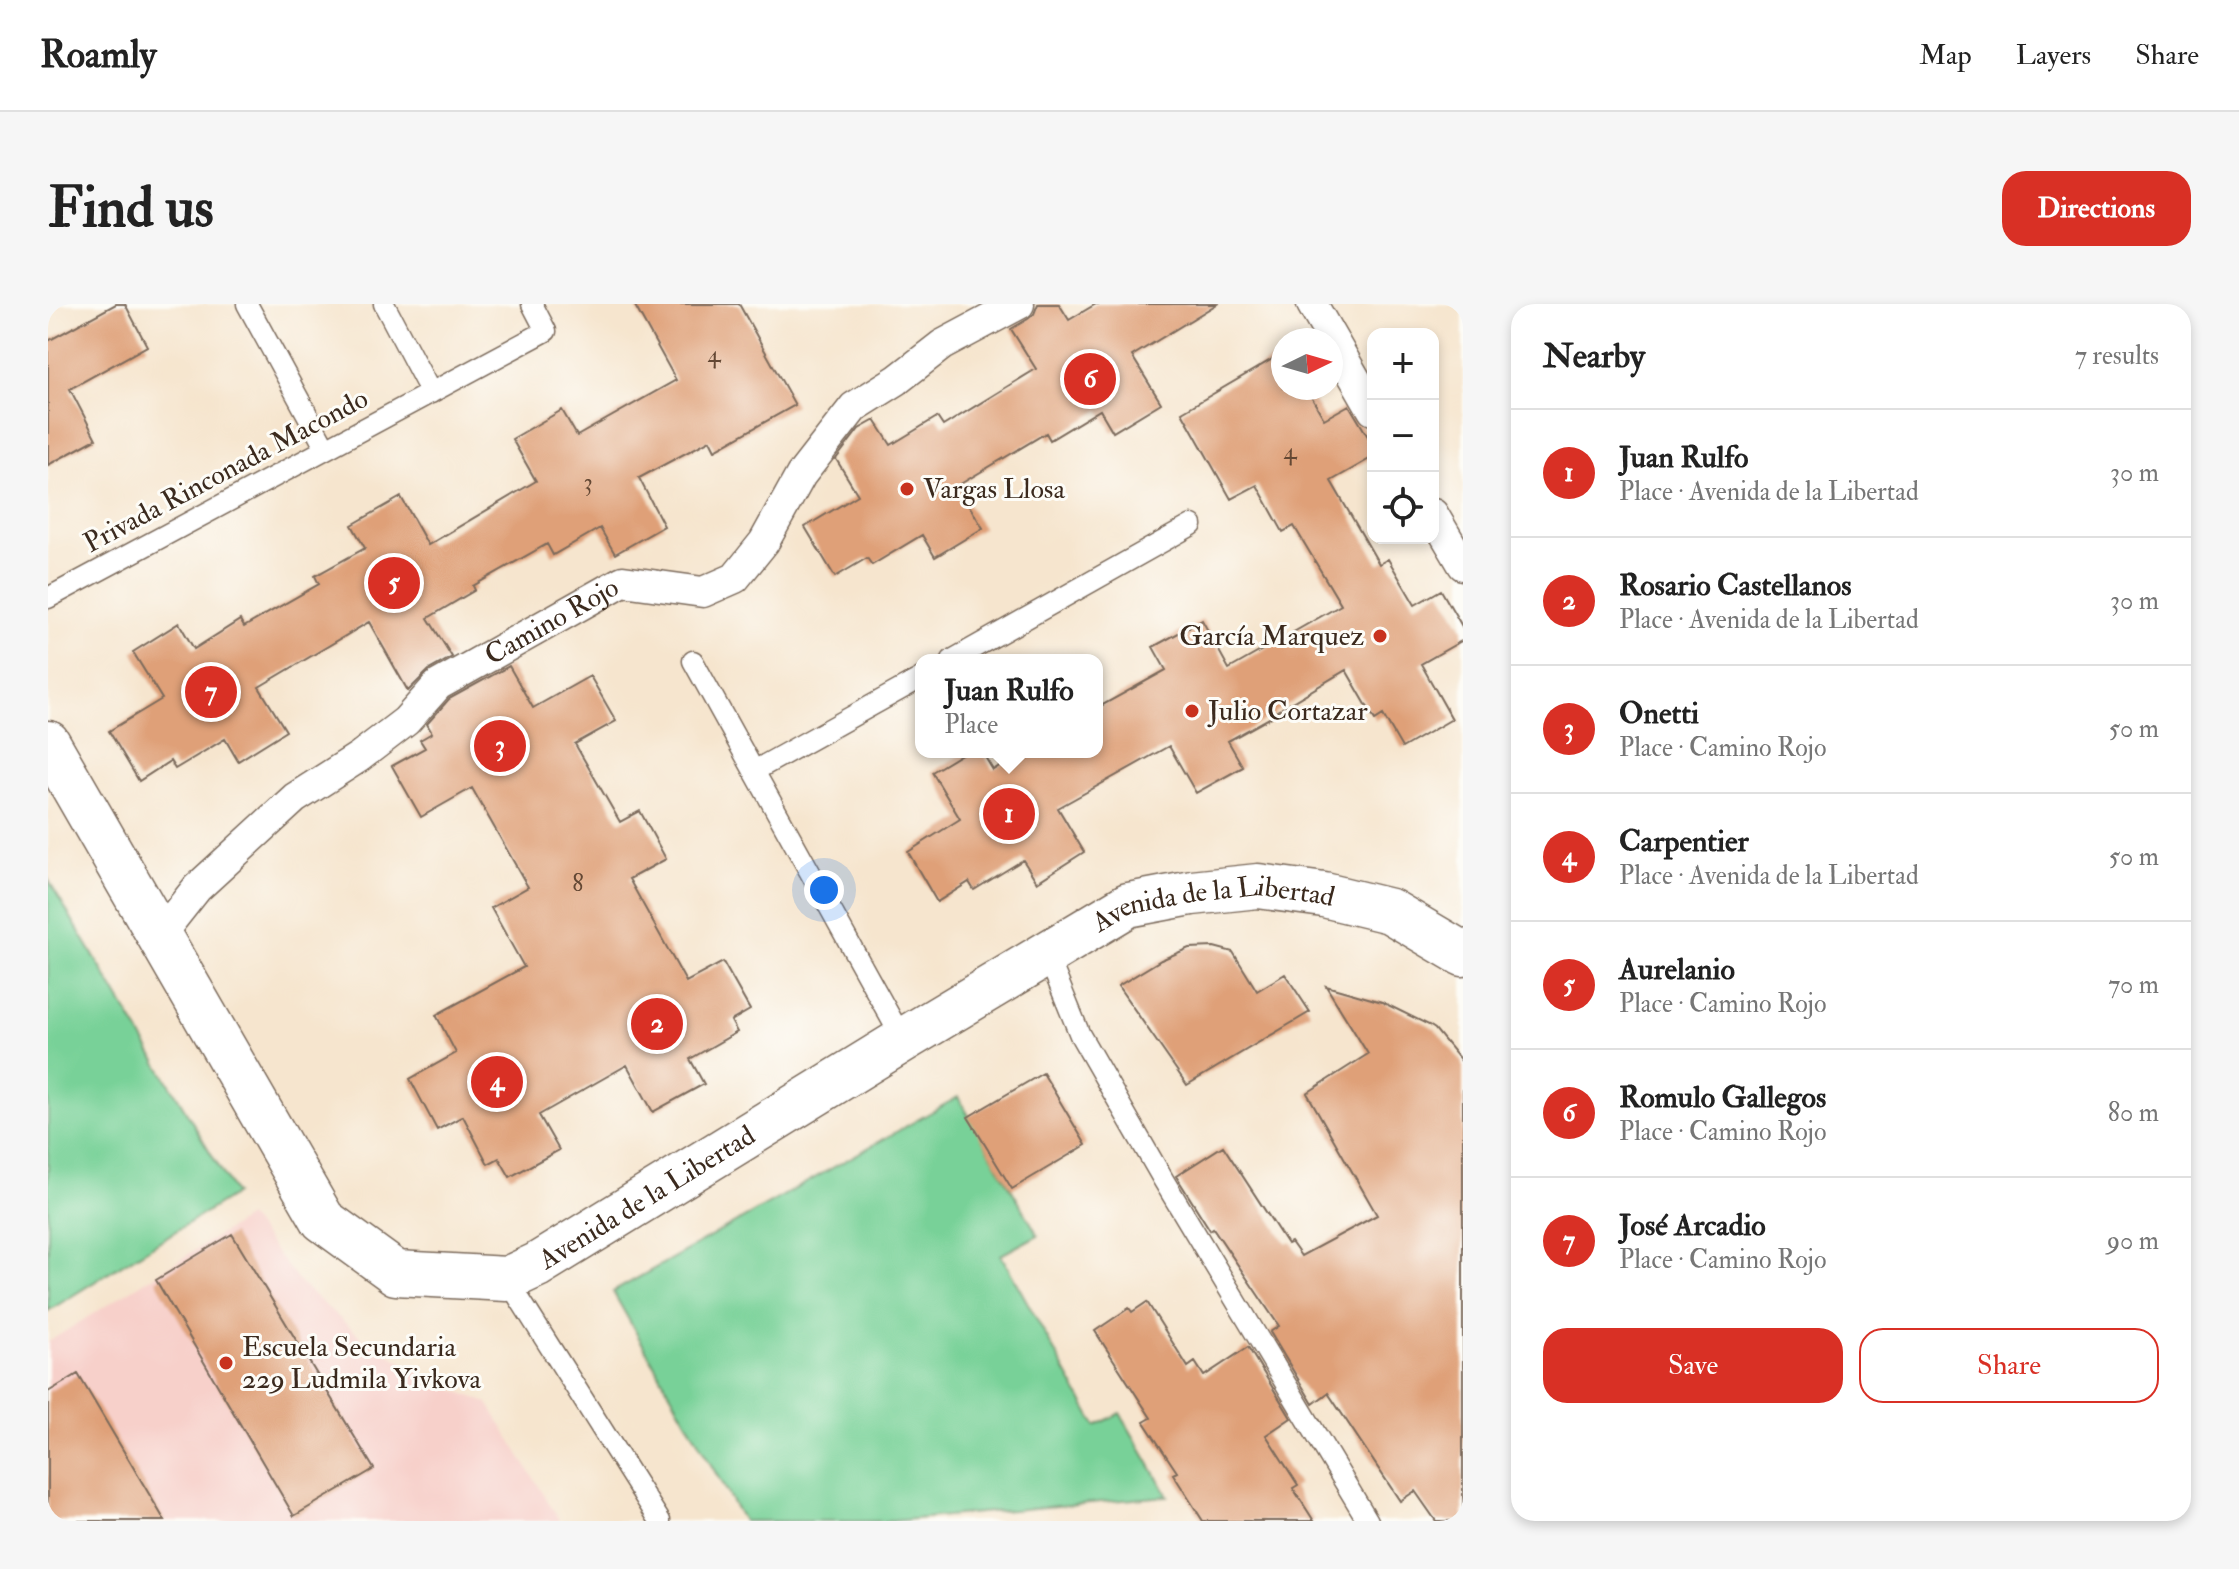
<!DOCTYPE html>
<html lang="en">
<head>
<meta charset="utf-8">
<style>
	body { margin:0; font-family:"IM FELL Double Pica",serif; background:#f6f6f6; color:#222 }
	.controls { position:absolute; right:24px; top:24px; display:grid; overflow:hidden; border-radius:16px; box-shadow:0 4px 12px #0003 }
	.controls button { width:72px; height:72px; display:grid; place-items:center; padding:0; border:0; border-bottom:2px solid #e0e0e0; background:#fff; color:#222; font:40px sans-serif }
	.compass { position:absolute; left:1223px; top:24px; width:72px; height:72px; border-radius:50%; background:#fff; box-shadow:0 4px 12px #0003; rotate:85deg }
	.you { position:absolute; left:776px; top:586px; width:28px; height:28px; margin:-20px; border:6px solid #fff; border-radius:50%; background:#1a73e8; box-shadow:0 0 0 12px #1a73e833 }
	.badge { display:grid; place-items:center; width:52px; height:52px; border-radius:50%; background:#d93025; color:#fff; font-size:26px; font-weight:700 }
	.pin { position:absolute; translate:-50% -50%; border:4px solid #fff; box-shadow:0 2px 8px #0006 }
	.popup { position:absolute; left:867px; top:350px; width:188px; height:104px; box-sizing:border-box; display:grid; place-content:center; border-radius:16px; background:#fff; filter:drop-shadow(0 2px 6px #0005); font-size:26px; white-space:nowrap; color:#767676 }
	.popup b { font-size:30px; color:#222 }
	.popup::after { content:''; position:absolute; left:50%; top:100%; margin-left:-16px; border:16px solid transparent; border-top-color:#fff }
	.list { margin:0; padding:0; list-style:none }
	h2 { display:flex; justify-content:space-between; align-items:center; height:104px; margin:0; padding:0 32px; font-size:34px }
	h2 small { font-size:26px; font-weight:400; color:#767676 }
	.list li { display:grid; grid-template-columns:52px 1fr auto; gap:24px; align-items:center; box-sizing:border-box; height:128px; padding:0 32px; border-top:2px solid #e0e0e0 }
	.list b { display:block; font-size:30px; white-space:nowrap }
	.list p { margin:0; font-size:26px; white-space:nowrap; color:#767676 }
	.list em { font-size:26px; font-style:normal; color:#767676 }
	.actions { display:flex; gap:16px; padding:24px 32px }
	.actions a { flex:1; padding:18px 0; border:2px solid #d93025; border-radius:24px; text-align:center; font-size:28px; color:#d93025 }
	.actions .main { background:#d93025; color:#fff }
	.icon { flex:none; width:44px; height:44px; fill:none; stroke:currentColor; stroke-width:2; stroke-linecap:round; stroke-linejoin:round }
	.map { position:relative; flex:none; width:1415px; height:1217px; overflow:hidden; border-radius:24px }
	header { display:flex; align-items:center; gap:48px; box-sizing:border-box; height:112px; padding:0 40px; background:#fff; border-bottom:2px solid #e0e0e0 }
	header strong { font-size:38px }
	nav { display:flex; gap:44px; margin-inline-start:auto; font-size:28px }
	.intro { display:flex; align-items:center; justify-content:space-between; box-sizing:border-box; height:192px; padding:0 48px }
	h1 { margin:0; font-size:56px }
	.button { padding:20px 36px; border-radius:24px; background:#d93025; color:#fff; font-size:28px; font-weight:700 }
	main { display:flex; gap:48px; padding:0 48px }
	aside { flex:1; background:#fff; border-radius:24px; box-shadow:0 4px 12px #0003 }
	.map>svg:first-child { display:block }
	.built { fill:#f7d0ca }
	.green { fill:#78d198; stroke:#5a7e5b; stroke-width:2 }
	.building { fill:#dfa078 }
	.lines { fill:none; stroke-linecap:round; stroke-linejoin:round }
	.service-casing { stroke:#7c6b5c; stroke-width:23 }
	.pedestrian-casing { stroke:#7c6b5c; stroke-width:33 }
	.tertiary-casing { stroke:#7c6b5c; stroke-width:47 }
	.service { stroke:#fff; stroke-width:20 }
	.pedestrian { stroke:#fff; stroke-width:30 }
	.tertiary { stroke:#fff; stroke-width:44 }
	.poi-dot { fill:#c8321e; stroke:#fdfcf7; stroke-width:3 }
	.labels { text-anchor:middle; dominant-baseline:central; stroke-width:6; stroke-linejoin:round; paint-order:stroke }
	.number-label { font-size:24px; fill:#644834 }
	.street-label { font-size:28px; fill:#3b2a1e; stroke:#fdfcf7 }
	.poi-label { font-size:28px; fill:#3b2a1e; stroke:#fdfcf7; text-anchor:start }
</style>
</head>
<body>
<header>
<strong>Roamly</strong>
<nav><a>Map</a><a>Layers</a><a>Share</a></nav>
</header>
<div class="intro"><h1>Find us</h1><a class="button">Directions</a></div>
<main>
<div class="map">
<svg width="1415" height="1217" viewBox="0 0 1415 1217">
	<rect width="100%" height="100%" fill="#fdfcf7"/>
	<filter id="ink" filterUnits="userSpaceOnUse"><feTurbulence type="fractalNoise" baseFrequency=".0125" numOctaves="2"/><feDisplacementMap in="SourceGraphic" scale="16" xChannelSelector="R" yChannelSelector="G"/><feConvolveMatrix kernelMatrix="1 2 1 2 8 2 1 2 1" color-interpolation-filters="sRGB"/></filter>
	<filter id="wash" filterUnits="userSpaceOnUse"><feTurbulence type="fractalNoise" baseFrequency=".006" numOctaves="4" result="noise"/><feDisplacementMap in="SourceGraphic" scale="32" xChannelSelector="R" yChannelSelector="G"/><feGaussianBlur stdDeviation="1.8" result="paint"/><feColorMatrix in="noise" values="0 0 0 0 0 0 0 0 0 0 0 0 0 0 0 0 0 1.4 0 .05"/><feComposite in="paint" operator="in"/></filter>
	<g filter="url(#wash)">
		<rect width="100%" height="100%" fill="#f6e5ce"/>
		<path class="built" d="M200 913 252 979 314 1034 389 1079 440 1099 512 1217H0V1038Z"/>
		<path class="green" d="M0 575 187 890 0 1007Z
			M910 793 990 931 953 951 1048 1122 1072 1109 1120 1192 844 1217H695L565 988Z"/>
		<g id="blocks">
			<path class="building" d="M68 0H77L99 42 22 85 48 135 0 161V37Z
				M586 0H691L747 101 667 146 662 136 591 174 616 222 567 250 552 224 505 251 499 240 425 282 427 286 380 314 404 353 381 366 360 387 321 318 211 383 238 427 190 457 177 435 127 465 122 457 91 477 61 427 114 395 85 348 131 319 146 345 192 316 196 323 271 280 267 272 317 244 304 221 353 193 380 241 488 177 464 135 514 106 529 132 628 76Z
				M990 0H1011L1021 16 1048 0H1169L1084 52 1113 99 1065 128 1052 106 1002 136 998 129 909 182 935 224 887 253 874 231 824 261 819 254 787 273 757 223 810 191 788 155 811 125 827 116 843 141 889 113 895 122 988 65 963 25 980 15 986 10Z
				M1228 53 1235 66V84H1258L1276 115 1301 101 1325 141V153L1283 177 1331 260 1340 255 1367 301 1393 286 1415 324V336L1373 360 1404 415 1354 444 1335 411 1327 416 1298 366 1226 409 1227 411 1180 437 1195 463 1148 489 1121 442 1010 504 1036 548 989 578 975 556 926 586 921 578 889 598 860 548 912 515 884 468 917 448H934L945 466 974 448H1049V404L1118 366 1105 343 1154 316 1181 365 1293 301 1246 222 1235 228 1209 181 1183 195 1134 108Z
				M461 362 485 404 542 372 568 417 527 440 572 518 592 507 618 555 581 575 638 678 675 658 702 706 683 717 689 728 642 755 656 780 605 808 579 761 491 811 511 846 462 873 451 854 440 860 415 812 389 826 362 775 408 749 388 711 476 663 443 604 480 583 424 484 373 513 344 462 377 444 372 436 384 429 379 420 401 395Z
				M1166 643 1185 648 1209 687 1237 670 1262 708 1139 781 1070 682 1113 656 1141 644Z
				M1278 682 1334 698 1381 721 1387 725 1415 759V1217H1388L1367 1187 1352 1197 1280 1089 1265 1100 1222 1028 1231 1022 1165 924 1162 926 1128 872 1175 842 1239 940 1243 938 1253 952 1329 911 1259 789 1320 750Z
				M995 769 1038 841 964 885 920 813Z
				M184 930 326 1165 246 1212 108 976Z
				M1099 998 1140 1063 1147 1058 1156 1072 1200 1043 1243 1114 1218 1131 1250 1181 1245 1184 1266 1217H1155L1125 1170 1129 1168 1096 1118 1103 1114 1047 1027 1081 1004 1084 1008Z
				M30 1070 117 1217H0V1088Z"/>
		</g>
	</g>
	<g filter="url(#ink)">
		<use href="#blocks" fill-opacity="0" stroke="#7c6b5c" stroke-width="2"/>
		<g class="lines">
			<defs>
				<path id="service" d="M199 0 278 145
					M336 0 383 89
					M0 294 498 27 484 0
					M904 356 1144 221
					M645 357 855 736
					M706 467 873 374
					M999 650 1032 731 1116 877 1320 1217
					M459 975 612 1217"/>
				<g id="pedestrian">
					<path d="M1264 0 1325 106"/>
					<path d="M1385 210 1415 261"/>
					<path id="s1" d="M111 632 149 584 247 494 311 453 358 417 390 381 575 277 655 288 687 274 716 238 753 171 806 103 849 76 894 41 971 0"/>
				</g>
				<g id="tertiary">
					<path id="s2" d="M0 439 275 916 348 969 459 975 489 961 855 736 1080 601 1144 589 1210 582 1276 591 1342 607 1415 650"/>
				</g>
			</defs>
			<use href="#service" class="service-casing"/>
			<use href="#pedestrian" class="pedestrian-casing"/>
			<use href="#tertiary" class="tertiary-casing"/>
			<use href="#service" class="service"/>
			<use href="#pedestrian" class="pedestrian"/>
			<use href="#tertiary" class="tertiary"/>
		</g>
	</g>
	<g class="poi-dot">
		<circle cx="859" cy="185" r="8"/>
		<circle cx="1332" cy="332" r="8"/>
		<circle cx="1144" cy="407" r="8"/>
		<circle cx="178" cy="1059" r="8"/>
	</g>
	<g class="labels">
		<g class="number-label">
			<text x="666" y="50">4</text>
			<text x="1242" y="147">4</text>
			<text x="540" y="178">3</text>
			<text x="530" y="579">8</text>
		</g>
		<g class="street-label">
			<text transform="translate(178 167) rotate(-28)">Privada Rinconada Macondo</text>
			<text stroke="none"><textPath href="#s1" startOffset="508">Camino Rojo</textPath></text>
			<text stroke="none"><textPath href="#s2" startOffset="1562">Avenida de la Libertad</textPath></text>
			<text stroke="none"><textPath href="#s2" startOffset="914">Avenida de la Libertad</textPath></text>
		</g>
		<g class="poi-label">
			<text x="875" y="185">Vargas Llosa</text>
			<text x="1316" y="332" text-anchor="end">García Marquez</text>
			<text x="1160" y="407">Julio Cortazar</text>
			<text x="194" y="1043">Escuela Secundaria<tspan x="194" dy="32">229 Ludmila Yivkova</tspan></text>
		</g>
	</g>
</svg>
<div class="controls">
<button>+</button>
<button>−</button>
<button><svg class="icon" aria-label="locate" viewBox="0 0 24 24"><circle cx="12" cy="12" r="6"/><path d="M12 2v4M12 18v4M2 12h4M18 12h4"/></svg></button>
</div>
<svg class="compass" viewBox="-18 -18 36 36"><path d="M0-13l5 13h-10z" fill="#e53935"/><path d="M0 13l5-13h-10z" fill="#767676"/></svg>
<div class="you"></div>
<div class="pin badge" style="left:961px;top:510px">1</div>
<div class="popup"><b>Juan Rulfo</b>Place</div>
<div class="pin badge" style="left:609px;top:720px">2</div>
<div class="pin badge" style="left:452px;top:442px">3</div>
<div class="pin badge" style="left:449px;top:778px">4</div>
<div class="pin badge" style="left:346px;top:279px">5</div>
<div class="pin badge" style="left:1042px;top:75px">6</div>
<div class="pin badge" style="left:163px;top:388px">7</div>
</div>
<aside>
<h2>Nearby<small>7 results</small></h2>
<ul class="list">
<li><span class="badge">1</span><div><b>Juan Rulfo</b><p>Place · Avenida de la Libertad</p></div><em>30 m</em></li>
<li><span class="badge">2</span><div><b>Rosario Castellanos</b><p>Place · Avenida de la Libertad</p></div><em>30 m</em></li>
<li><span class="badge">3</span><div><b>Onetti</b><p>Place · Camino Rojo</p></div><em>50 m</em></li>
<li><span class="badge">4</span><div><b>Carpentier</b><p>Place · Avenida de la Libertad</p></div><em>50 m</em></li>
<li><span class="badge">5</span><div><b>Aurelanio</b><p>Place · Camino Rojo</p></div><em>70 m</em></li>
<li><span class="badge">6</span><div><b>Romulo Gallegos</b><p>Place · Camino Rojo</p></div><em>80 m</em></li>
<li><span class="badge">7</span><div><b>José Arcadio</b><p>Place · Camino Rojo</p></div><em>90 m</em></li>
</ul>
<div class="actions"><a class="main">Save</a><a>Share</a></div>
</aside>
</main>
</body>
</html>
